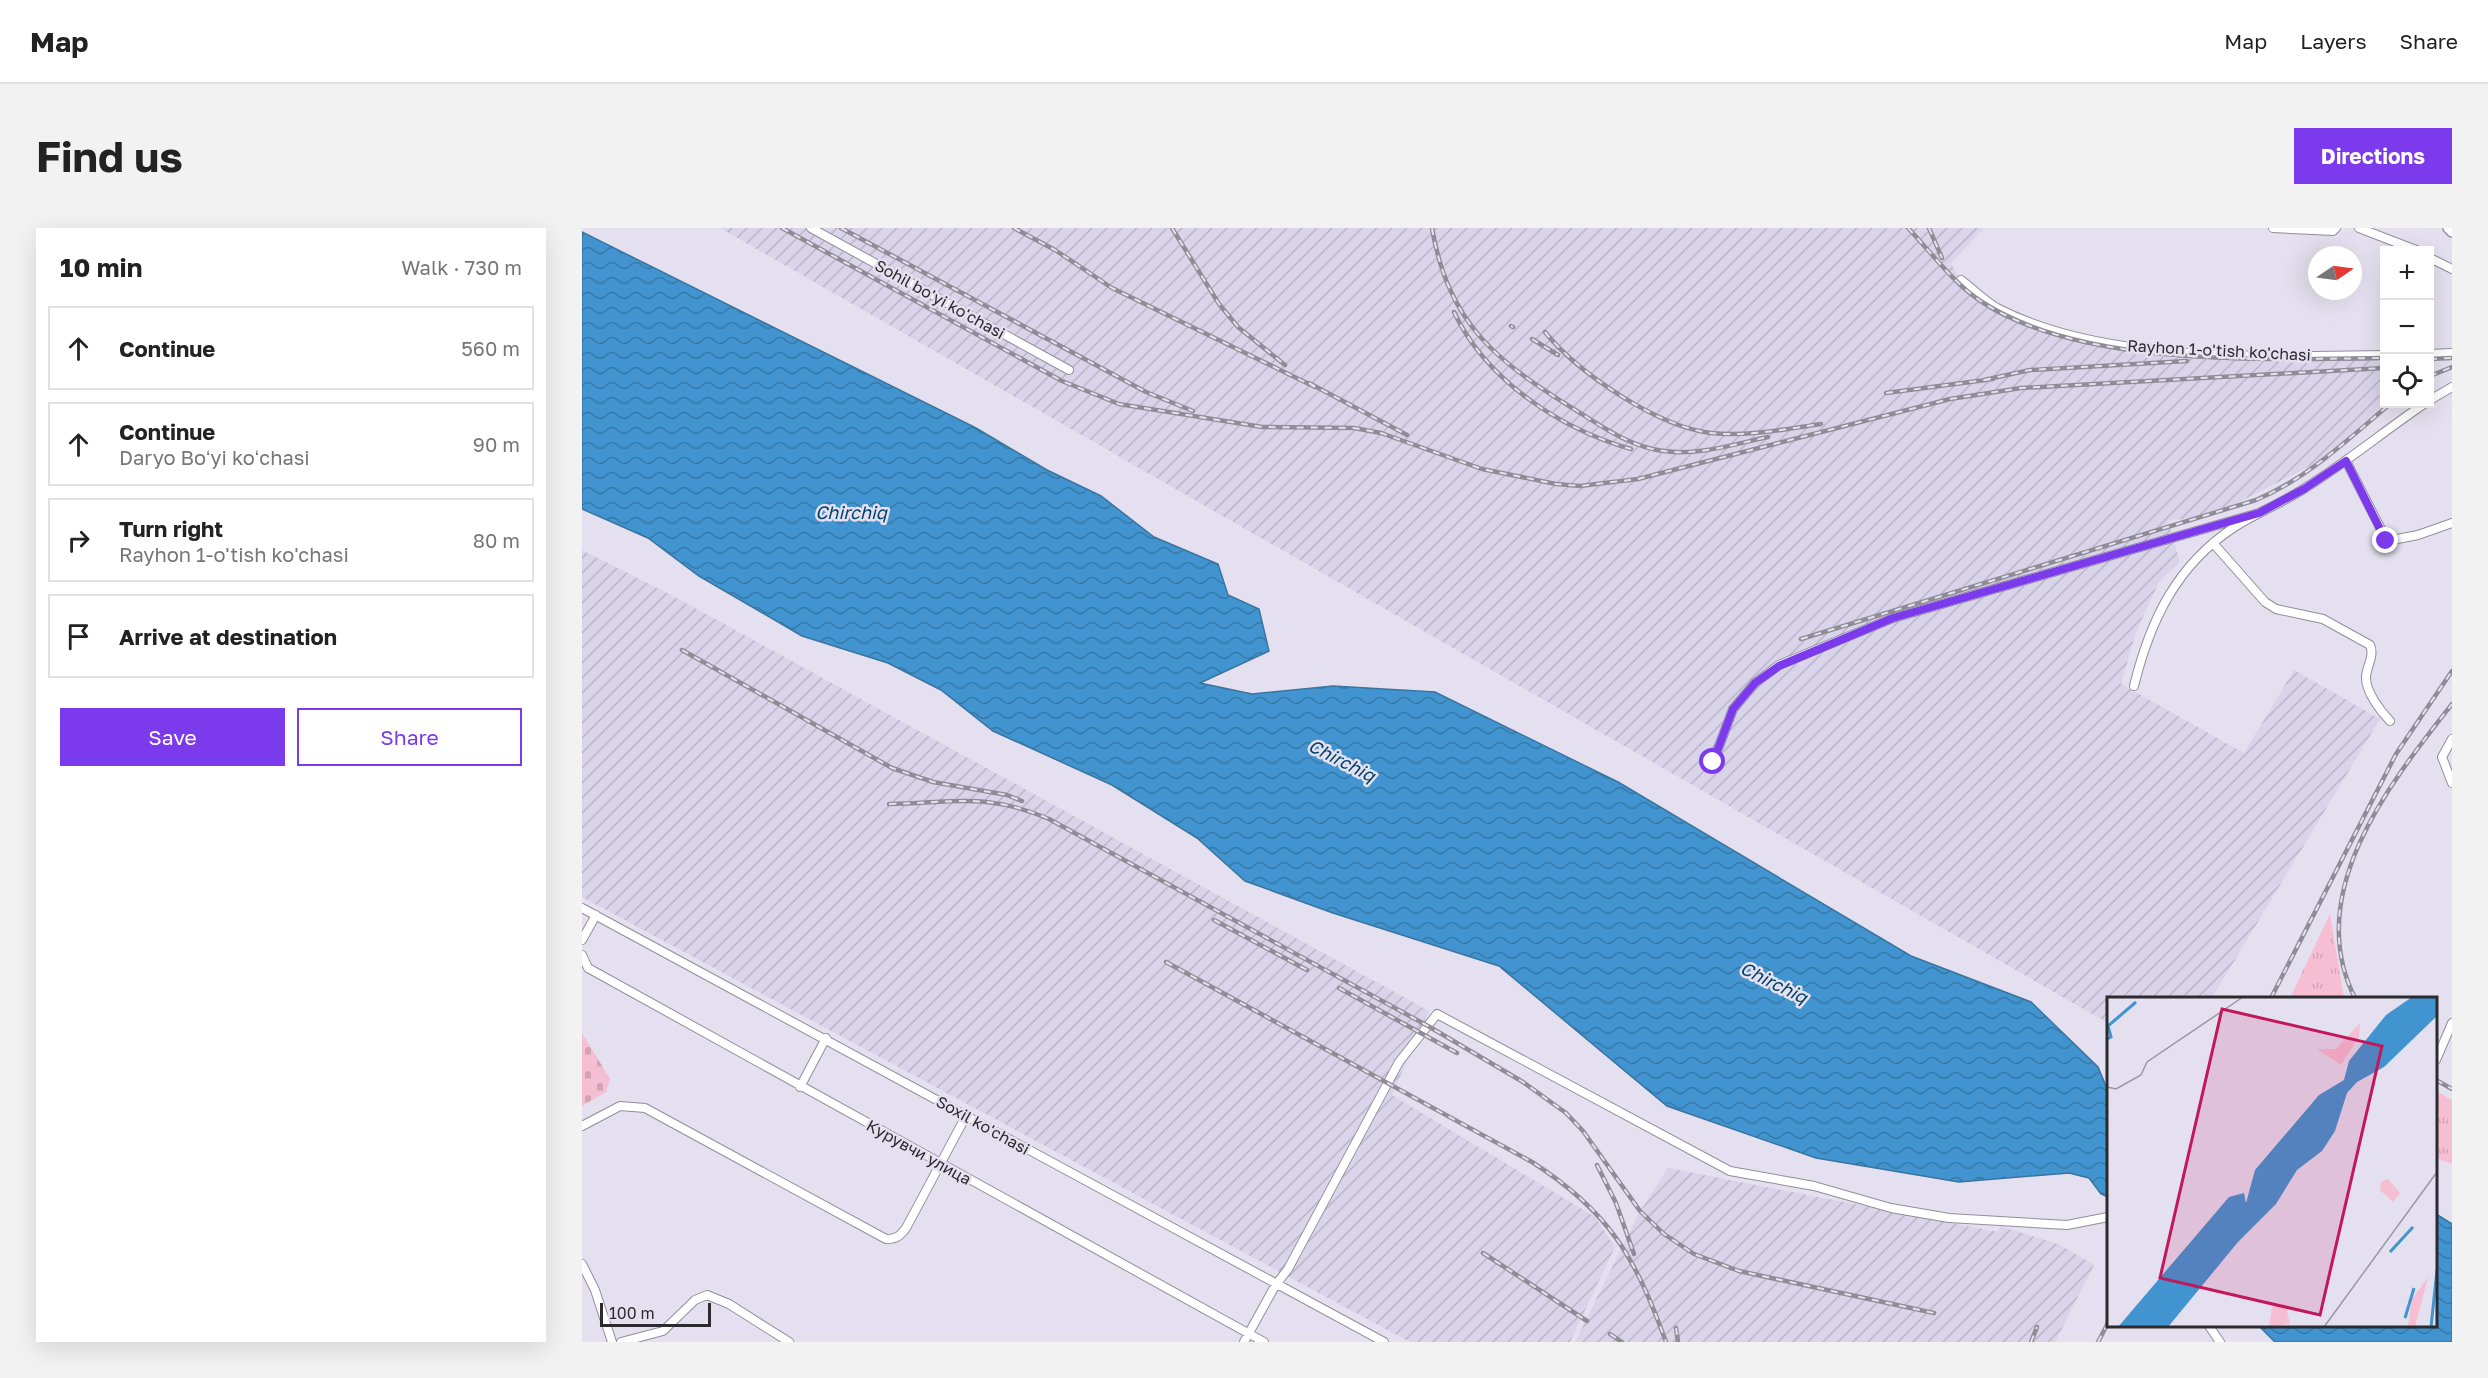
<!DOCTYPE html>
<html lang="en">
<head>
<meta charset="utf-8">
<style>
	body { margin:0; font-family:"Golos Text",sans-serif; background:#f2f2f2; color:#222 }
	.controls { position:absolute; right:18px; top:18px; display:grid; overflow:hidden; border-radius:0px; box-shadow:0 6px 24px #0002 }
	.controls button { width:54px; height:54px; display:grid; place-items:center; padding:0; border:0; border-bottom:2px solid #e0e0e0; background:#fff; color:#222; font:30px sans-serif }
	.compass { position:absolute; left:1726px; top:18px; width:54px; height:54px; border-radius:50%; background:#fff; box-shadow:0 6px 24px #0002; rotate:77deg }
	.scale { position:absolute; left:18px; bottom:15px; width:111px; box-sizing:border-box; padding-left:6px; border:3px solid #2b2a2f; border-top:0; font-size:16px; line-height:21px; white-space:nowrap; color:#2b2a2f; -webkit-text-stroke:4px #e4e0ef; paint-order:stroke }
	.stop { position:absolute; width:18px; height:18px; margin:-14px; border:4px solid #7c3aed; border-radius:50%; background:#fff }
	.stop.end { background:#7c3aed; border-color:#fff; box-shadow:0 2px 6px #0008 }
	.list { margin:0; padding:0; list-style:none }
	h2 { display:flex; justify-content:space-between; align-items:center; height:78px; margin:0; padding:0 24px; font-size:26px }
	h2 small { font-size:20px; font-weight:400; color:#767676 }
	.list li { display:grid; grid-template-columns:39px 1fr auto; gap:18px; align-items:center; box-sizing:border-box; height:84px; margin:0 12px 12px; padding:0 12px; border:2px solid #e0e0e0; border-radius:0px }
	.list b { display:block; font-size:22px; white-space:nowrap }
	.list p { margin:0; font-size:20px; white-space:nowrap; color:#767676 }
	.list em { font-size:20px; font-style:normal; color:#767676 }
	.actions { display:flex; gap:12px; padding:18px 24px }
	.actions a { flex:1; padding:14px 0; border:2px solid #7c3aed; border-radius:0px; text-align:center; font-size:21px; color:#7c3aed }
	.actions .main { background:#7c3aed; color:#fff }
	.icon { flex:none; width:33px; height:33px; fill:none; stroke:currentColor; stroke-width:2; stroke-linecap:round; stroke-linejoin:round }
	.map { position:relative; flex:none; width:1870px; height:1114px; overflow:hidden; border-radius:0px }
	header { display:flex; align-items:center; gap:36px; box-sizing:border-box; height:84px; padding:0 30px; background:#fff; border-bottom:2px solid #e0e0e0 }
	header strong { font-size:28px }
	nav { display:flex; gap:33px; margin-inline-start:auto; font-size:21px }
	.intro { display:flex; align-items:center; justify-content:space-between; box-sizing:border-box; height:144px; padding:0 36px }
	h1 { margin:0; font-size:42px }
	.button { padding:15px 27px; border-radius:0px; background:#7c3aed; color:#fff; font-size:21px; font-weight:700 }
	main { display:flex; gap:36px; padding:0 36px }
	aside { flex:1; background:#fff; border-radius:0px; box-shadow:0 6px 24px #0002 }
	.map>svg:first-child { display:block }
	.industrial { fill:url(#industrial-furrows) }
	.grass { fill:url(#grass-tufts) }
	.cemetery { fill:url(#cemetery-stones) }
	.water { fill:url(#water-waves); stroke:#3a749f; stroke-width:1.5 }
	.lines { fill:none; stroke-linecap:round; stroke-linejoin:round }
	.minor-casing { stroke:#918d9b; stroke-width:10 }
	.tertiary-casing { stroke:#918d9b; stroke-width:12 }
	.minor { stroke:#fff; stroke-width:8 }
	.tertiary { stroke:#fff; stroke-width:9 }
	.rail-casing { stroke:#8e8c96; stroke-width:4.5 }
	.rail { stroke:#e4e0ef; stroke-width:2; stroke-dasharray:7; stroke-linecap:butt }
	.route { stroke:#7c3aed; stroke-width:8 }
	.labels { text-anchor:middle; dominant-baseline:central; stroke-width:5; stroke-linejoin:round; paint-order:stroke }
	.street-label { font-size:16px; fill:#2b2a2f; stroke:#e4e0ef }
	.water-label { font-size:18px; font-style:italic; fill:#004269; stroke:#e4e0ef }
	.inset-river { fill:none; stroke:#4194cf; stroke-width:3 }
	.inset-road { fill:none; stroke:#9a97a2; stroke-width:1.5 }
	.view { fill:#c2185b; fill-opacity:0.15; stroke:#c2185b; stroke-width:3 }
	.inset-edge { fill:none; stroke:#2b2a2f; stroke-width:3 }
</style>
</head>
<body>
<header>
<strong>Map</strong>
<nav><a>Map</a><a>Layers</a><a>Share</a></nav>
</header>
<div class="intro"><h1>Find us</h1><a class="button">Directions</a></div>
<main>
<aside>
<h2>10 min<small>Walk · 730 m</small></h2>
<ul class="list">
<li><svg class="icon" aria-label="ahead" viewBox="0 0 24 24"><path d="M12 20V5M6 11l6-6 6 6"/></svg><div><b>Continue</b></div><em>560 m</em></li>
<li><svg class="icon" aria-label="ahead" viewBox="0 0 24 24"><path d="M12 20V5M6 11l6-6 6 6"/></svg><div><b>Continue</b><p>Daryo Boʻyi koʻchasi</p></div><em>90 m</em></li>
<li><svg class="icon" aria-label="right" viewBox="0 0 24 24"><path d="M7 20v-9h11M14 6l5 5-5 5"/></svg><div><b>Turn right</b><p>Rayhon 1-o'tish ko'chasi</p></div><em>80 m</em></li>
<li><svg class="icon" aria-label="arrive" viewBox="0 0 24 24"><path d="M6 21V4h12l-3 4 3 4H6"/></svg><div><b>Arrive at destination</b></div></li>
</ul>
<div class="actions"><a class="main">Save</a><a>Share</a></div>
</aside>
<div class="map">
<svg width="1870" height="1114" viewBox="0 0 1870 1114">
	<defs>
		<pattern id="industrial-furrows" width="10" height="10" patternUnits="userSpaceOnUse" patternTransform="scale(1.5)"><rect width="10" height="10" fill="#d9d4e9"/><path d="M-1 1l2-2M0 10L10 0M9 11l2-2" fill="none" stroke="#bab6c8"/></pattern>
		<pattern id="grass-tufts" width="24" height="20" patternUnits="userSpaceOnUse" patternTransform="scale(1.5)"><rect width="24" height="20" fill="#f5bed2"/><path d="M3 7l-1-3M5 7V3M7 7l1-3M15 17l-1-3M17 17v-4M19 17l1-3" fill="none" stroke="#d2a3b5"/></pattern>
		<pattern id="cemetery-stones" width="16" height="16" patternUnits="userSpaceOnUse" patternTransform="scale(1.5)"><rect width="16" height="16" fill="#f5bed2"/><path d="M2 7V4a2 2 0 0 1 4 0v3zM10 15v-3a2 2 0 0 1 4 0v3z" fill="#d2a3b5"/></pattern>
		<pattern id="water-waves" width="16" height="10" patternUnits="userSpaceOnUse" patternTransform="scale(1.5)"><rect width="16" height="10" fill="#4194cf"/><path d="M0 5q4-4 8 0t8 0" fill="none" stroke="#3779a8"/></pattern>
	</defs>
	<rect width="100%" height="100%" fill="#e4e0ef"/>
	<path class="industrial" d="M138 0H1402L1369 35 1381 59 1426 89 1481 109 1549 124 1802 133 1803 176 1738 233 1657 274 1610 290 1586 293 1598 334 1577 354 1554 404 1539 456 1662 525 1712 442 1798 491 1630 770H1526V795Z
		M0 322 93 369 847 783 810 867 1013 989 1033 1019 988 1114H828L0 669Z
		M1086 940 1416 1004 1418 998 1476 1016 1512 1037 1473 1114H993L1058 983Z"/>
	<path class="grass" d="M1748 686 1762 770H1708Z
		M1854 863 1870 872V936L1854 930Z"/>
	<path class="cemetery" d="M0 805 28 851 24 864 0 878Z"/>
	<path class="water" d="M0 4 394 200 465 242 519 268 572 309 636 336 646 367 677 381 687 423 618 455 670 466 751 458 853 464 1036 554 1329 728 1449 774 1516 839 1526 863V969L1519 966 1507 950 1487 945 1377 954 1234 930 1085 878 917 738 751 685 663 653 615 610 530 557 411 503 359 462 306 435 220 408 117 348 66 310 0 281Z
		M1854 986 1870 996V1114H1693L1677 1098H1854Z"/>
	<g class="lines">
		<defs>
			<path id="minor" d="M229 0 487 142
				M1691 0 1751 3 1754 0
				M1777 0 1834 22
				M1848 30 1870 41
				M1379 52C1391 61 1403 73 1415 80 1523 136 1683 128 1802 127
				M1848 126 1870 125
				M1848 172 1870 159
				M1764 233 1805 313 1836 307 1870 295
				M1631 315 1683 374 1694 381 1741 391 1788 417C1793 428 1784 439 1784 450 1784 464 1799 484 1808 493
				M1552 458C1568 393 1594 338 1651 300 1674 285 1700 275 1723 260 1765 234 1802 203 1842 176
				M1870 511 1860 529 1870 555
				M1131 534 1151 481 1173 455 1197 437 1311 390 1677 285
				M0 680C268 823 534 970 802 1114
				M0 712 14 687
				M0 727 6 740 682 1114
				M1854 832 1870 795
				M218 859 244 810
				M0 898 38 878 63 880 304 1011C315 1011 318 1008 324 1000L384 888
				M0 1036 13 1062 30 1114
				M1627 1098 1638 1114
				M39 1114 81 1103 113 1072 125 1067 147 1076 207 1114
				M662 1114 693 1058 706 1041 817 834 855 786 1148 943 1232 958 1309 980 1367 990 1485 997 1526 989"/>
			<path id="tertiary" d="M1866 0 1870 4"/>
		</defs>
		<use href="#minor" class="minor-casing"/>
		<use href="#tertiary" class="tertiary-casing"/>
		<use href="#minor" class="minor"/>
		<use href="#tertiary" class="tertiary"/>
		<defs>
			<path id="rail" d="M200 0 480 153 537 176 680 199 772 200 799 205 900 241 974 256 998 258 1056 251 1368 171 1439 160 1802 140
				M259 0 564 164 611 183
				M432 0 473 22 530 60 733 159
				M590 0 637 76 656 99 703 137
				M850 0C867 98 916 134 995 183 1022 200 1049 219 1082 223 1116 228 1153 216 1186 209
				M1326 0C1349 24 1371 55 1400 74 1502 140 1684 131 1802 130
				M1347 0 1360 30
				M872 84C904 152 978 201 1049 221
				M929 98 931 99
				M963 104C996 145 1076 199 1129 205 1165 209 1204 201 1239 196
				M950 111 976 127
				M1848 131 1870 130
				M1848 148 1870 139
				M1402 152 1448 142 1605 133
				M727 155 825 207
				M1304 165 1411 151
				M1219 411 1674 272C1726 250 1765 212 1808 176
				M100 422 310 540 351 554 425 567 440 573
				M307 576C372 575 404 564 467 591L846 798 941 854 984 885 1001 903 1058 983 1082 1006 1112 1026 1157 1043 1352 1085
				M632 692 725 742
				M584 734 950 934C1028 984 1053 1029 1084 1114
				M757 760 875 825
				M1689 770 1814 526 1870 443
				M1773 770C1720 665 1808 555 1870 476
				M1854 852 1870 861
				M1015 937 1034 975 1052 1026
				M901 1025 1005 1093
				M1094 1100 1096 1114
				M1028 1106 1040 1114
				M1449 1114 1455 1099
				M1516 1114 1526 1095"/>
		</defs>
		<use href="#rail" class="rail-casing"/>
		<use href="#rail" class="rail"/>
	</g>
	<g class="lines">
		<path class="route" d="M1131 534 1151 481 1173 455 1197 438 1311 390 1677 285 1722 261 1764 233 1804 313"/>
	</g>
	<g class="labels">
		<g class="street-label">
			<text transform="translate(358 71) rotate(29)">Sohil bo'yi ko'chasi</text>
			<text transform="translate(1637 122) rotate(3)">Rayhon 1-o'tish ko'chasi</text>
			<text transform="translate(401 897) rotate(29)">Soxil ko'chasi</text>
			<text transform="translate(337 924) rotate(29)">Курувчи улица</text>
		</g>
		<g class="water-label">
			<text x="269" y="284">Chirchiq</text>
			<text transform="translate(760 532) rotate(27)">Chirchiq</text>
			<text transform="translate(1192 754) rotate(26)">Chirchiq</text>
		</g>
	</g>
	<g transform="translate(1525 769)">
		<rect width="330" height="330" fill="#e4e0ef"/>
		<path d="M253 26 252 40 234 68 210 52H229ZM281 182 293 196 286 205 273 193 274 185ZM321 280 308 330H301L305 302Z" fill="#f5bed2"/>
		<path d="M178 306 183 327 162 330 165 310Z" fill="#f5bed2"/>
		<path d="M305 0H330V19L277 70 250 85 240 96 228 134 215 154 190 173 169 207 131 245 61 330H11L122 200 137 196 139 206 148 173 212 98 237 83 242 64 279 18Z" fill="#4194cf"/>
		<path class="inset-river" d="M0 42 4 40 1 29 29 5M283 255 306 230M298 321 307 291M324 330 330 273"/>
		<path class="inset-road" d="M0 90 9 92 34 78 40 65 136 0M217 330 330 175"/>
		<path class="view" d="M115 12 275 49 213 318 53 281Z"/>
		<rect width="330" height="330" class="inset-edge"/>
	</g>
</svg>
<div class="controls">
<button>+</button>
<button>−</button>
<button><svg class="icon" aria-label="locate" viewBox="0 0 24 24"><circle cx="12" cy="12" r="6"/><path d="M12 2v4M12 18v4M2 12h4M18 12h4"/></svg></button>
</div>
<svg class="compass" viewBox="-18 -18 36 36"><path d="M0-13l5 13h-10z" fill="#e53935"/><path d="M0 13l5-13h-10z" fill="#767676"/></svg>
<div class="scale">100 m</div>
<div class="stop" style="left:1131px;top:534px"></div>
<div class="stop end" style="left:1804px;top:313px"></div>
</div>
</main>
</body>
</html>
